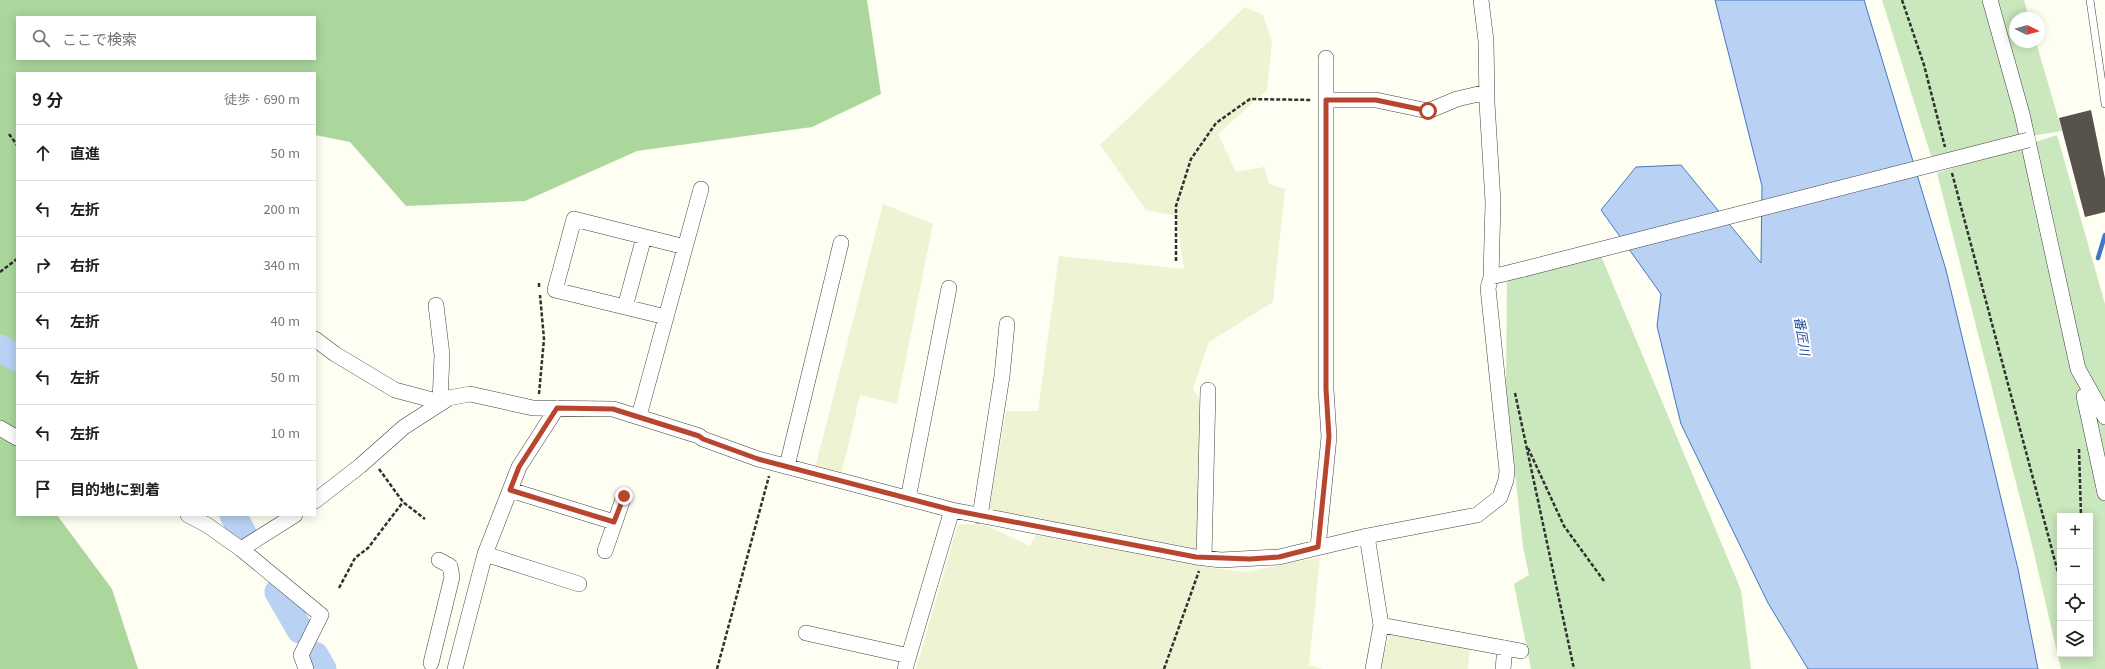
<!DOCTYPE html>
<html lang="ja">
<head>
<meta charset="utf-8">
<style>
	body { margin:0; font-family:Georgia,"Noto Sans JP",serif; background:#f6f6f6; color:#222 }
	.controls { position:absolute; right:12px; bottom:12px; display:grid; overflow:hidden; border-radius:0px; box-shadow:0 2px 10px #0003 }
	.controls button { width:36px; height:36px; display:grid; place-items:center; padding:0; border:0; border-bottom:1px solid #e0e0e0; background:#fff; color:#222; font:20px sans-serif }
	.compass { position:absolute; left:2009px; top:12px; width:36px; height:36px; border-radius:50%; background:#fff; box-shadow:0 2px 10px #0003; rotate:95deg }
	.stop { position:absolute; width:12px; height:12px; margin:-9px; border:3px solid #b8452e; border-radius:50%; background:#fff }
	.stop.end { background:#b8452e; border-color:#fff; box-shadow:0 1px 4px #0008 }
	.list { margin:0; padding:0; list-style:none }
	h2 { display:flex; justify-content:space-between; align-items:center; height:52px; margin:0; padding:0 16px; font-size:17px }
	h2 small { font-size:13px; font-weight:400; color:#767676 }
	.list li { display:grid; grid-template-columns:26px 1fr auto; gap:12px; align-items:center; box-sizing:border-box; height:56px; padding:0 16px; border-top:1px solid #e0e0e0 }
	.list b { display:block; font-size:15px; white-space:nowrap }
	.list em { font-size:13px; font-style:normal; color:#767676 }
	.icon { flex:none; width:22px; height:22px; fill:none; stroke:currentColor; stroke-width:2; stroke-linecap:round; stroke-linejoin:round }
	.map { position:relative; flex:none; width:2105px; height:669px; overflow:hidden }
	.search { position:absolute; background:#fff; box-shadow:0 2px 10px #0003; left:16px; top:16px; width:300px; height:44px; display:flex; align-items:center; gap:10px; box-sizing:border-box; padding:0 14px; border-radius:0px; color:#767676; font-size:15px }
	.panel { position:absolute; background:#fff; box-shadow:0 2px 10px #0003; left:16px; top:72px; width:300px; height:444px; border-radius:0px }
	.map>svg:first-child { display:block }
	.farmland { fill:#eff3d3 }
	.green { fill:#cae7bd; fill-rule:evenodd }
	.forest { fill:#abd79d; fill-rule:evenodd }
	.water { fill:#b9d1f3; stroke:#4476c6 }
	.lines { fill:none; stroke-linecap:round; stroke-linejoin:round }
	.stream { stroke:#4476c6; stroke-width:4.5 }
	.river { stroke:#b9d1f3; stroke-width:27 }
	.building { fill:#57534c }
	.lane-casing { stroke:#424242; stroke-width:8 }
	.street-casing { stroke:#424242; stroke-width:16 }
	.path { stroke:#313131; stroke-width:2.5; stroke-dasharray:4 2; stroke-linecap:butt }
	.lane { stroke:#fff; stroke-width:7 }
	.street { stroke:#fff; stroke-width:15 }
	.street-bridge-casing { stroke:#424242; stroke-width:16; stroke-linecap:butt }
	.street-bridge { stroke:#fff; stroke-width:15 }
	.route { stroke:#b8452e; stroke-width:5 }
	.labels { text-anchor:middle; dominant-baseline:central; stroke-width:4; stroke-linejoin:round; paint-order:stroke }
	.water-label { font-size:13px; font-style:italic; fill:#1f4a9b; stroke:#fff }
</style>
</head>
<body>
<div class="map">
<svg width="2105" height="669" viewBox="0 0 2105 669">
	<rect width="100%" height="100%" fill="#fefef2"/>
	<path class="farmland" d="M1245 7 1263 15 1272 42 1267 90 1218 134 1236 172 1264 167 1269 184 1285 189 1273 302 1209 342 1193 388 1205 409 1200 549 989 511 1006 411H1038L1059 256 1184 269 1176 216 1146 210 1100 145Z
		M883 204 933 224 897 404 860 395 842 472 815 468Z
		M958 524 985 525 1030 546 1036 535 1213 568 1246 572 1320 557 1309 665 1322 669H916Z
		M1390 633 1470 648 1468 669H1379Z"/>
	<path class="green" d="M1882 0H2024L2029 18H2015V42H2036L2062 131 2024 137 1932 159Z
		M2057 135 2105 304V669H2061L2033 549 1937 173ZM2060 516H2090V654H2060Z
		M1601 256 1741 590 1751 669H1531L1514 584 1529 575 1523 547 1506 387 1507 279Z"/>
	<path class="forest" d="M0 0H867L881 94 812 127 637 151 525 201 406 206 350 142 315 135V73H17V515H57L112 589 138 669H0ZM17 17H315V59H17Z"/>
	<path class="water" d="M1715 0H1864L1946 270 2018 569 2038 669H1808L1768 603 1681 424 1657 326 1661 294 1601 210 1636 167 1681 165 1761 263 1762 186Z"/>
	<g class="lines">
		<path class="stream" d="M2098 258 2105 235"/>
		<path class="river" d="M0 348 17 358
			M233 515 243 533
			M278 592 300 630
			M315 655 323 669"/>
	</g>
	<path class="building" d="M2091 110 2105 179V212L2085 217 2059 118Z"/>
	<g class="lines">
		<defs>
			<path id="lane" d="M2090 0 2105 104"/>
			<path id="street" d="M1481 0 1486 41 1487 103 1493 202 1491 277
				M1990 0 2022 114 2078 369 2105 417
				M1326 100H1376L1428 111 1457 99 1487 92
				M436 305 442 355 440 402
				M625 307 644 237
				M666 317 555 290 574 219 685 247
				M315 339 335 354 395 390 440 402 448 398 470 394 533 408 613 409 699 436 703 439 758 459 952 510 1196 557 1221 560 1279 557 1367 536 1477 515 1500 497 1506 480 1507 471 1488 288 1491 277 1524 269
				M2084 396 2105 493
				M639 416 701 189
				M0 428 17 438
				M787 466 841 243
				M510 490 614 522
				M908 499 949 288
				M315 501 360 466 404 427 446 400
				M188 515 207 525 241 549
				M295 515 241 549 321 615 301 655 306 669
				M980 516 1002 376 1007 324
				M1367 536 1381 625 1373 669
				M1318 547 1329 437 1326 389V58
				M605 551 624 496
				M485 554 579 584
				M1204 558 1208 390
				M1381 625 1521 651
				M806 633 909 656
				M431 663 452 577 450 566 439 560
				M455 669 485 554 519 467 557 408
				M905 669 952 510
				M1503 669 1505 648"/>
		</defs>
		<use href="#lane" class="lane-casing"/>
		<use href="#street" class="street-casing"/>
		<path class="path" d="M1902 0 1924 65 1945 147
			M9 134 17 145
			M1952 173 2060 580
			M1176 261V206L1191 159 1216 123 1250 99 1312 100
			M0 272 17 259
			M539 283V288
			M1515 393 1574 669
			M539 394 544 339 540 295
			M1528 448 1564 526 1604 581
			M2079 449 2081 516
			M379 469 403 502 425 519
			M339 588 355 558 368 548 403 502
			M717 669 769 476
			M1164 669 1199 571"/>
		<use href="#lane" class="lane"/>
		<use href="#street" class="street"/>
		<defs>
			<path id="street-bridge" d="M1524 269 2028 140"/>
		</defs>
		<use href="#street-bridge" class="street-bridge-casing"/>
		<use href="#street-bridge" class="street-bridge"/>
	</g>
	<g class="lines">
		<path class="route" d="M624 496 614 522 510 490 519 467 557 408 613 409 699 436 703 439 758 459 952 510 1196 557 1250 559 1279 557 1318 547 1329 437 1326 389V100H1376L1428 111"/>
	</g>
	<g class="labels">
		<g class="water-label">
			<text transform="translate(1803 336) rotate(81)">番匠川</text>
		</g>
	</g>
</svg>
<div class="controls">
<button>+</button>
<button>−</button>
<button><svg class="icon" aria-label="locate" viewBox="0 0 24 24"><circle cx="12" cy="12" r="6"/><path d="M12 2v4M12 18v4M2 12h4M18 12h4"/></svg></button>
<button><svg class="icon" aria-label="layers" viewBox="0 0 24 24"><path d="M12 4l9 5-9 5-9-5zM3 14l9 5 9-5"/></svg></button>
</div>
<svg class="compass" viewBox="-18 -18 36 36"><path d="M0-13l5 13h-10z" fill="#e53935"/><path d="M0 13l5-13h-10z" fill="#767676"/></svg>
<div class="stop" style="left:1428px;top:111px"></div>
<div class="stop end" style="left:624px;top:496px"></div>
<div class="search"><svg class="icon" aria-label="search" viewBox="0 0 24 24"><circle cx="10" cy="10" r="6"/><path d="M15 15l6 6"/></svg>ここで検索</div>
<section class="panel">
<h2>9 分<small>徒歩 · 690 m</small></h2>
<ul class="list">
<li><svg class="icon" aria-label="ahead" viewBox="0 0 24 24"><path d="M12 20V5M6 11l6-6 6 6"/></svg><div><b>直進</b></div><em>50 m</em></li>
<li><svg class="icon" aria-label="left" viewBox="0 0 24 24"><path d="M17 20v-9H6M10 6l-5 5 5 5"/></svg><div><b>左折</b></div><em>200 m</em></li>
<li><svg class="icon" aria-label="right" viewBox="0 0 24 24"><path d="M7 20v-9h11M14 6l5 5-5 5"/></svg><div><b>右折</b></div><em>340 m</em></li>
<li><svg class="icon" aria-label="left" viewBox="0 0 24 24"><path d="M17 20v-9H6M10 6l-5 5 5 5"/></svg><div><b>左折</b></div><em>40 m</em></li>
<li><svg class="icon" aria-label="left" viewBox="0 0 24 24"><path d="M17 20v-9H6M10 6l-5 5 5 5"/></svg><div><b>左折</b></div><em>50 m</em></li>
<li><svg class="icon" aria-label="left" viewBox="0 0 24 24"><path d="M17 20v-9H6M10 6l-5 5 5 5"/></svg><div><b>左折</b></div><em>10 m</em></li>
<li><svg class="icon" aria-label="arrive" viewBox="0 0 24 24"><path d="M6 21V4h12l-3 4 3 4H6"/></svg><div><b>目的地に到着</b></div></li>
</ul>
</section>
</div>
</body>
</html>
